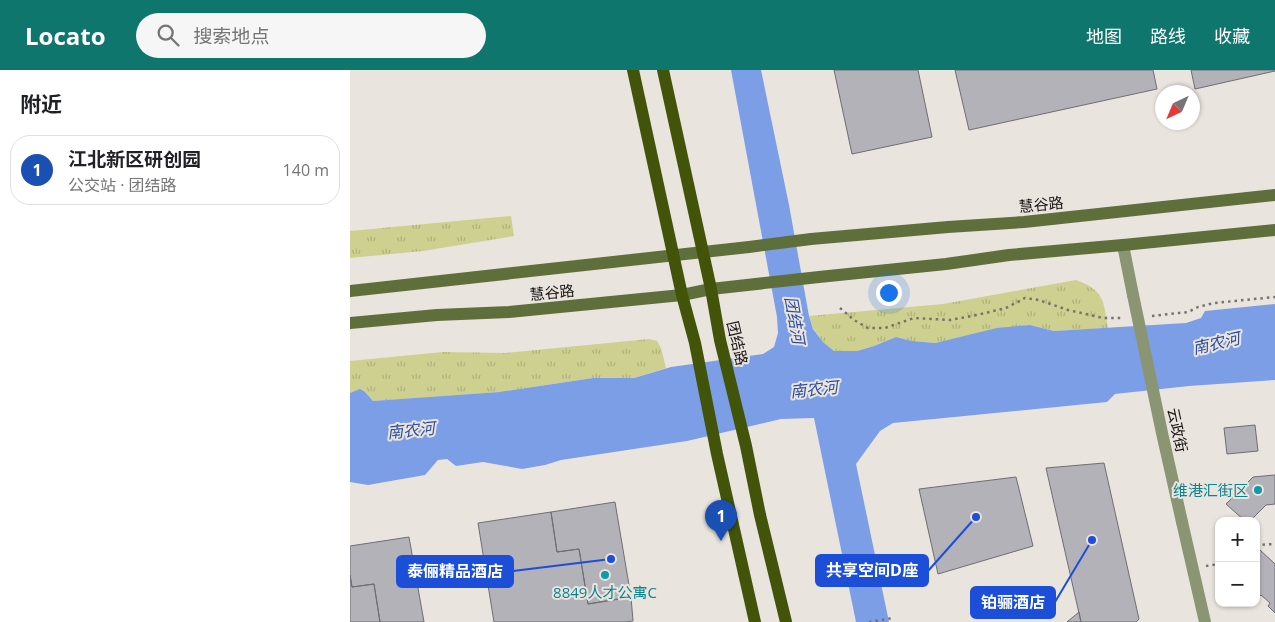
<!DOCTYPE html>
<html lang="zh">
<head>
<meta charset="utf-8">
<style>
	body { margin:0; font-family:"Open Sans","Noto Sans SC",sans-serif; background:#f6f6f6; color:#202124 }
	.controls { position:absolute; right:15px; bottom:15px; display:grid; overflow:hidden; border-radius:10px; box-shadow:0 1px 4px #0004 }
	.controls button { width:45px; height:45px; display:grid; place-items:center; padding:0; border:0; border-bottom:1px solid #e0e0e0; background:#fff; color:#202124; font:25px sans-serif }
	.compass { position:absolute; left:805px; top:15px; width:45px; height:45px; border-radius:50%; background:#fff; box-shadow:0 1px 4px #0004; rotate:224deg }
	.you { position:absolute; left:538px; top:222px; width:18px; height:18px; margin:-12px; border:4px solid #fff; border-radius:50%; background:#1a73e8; box-shadow:0 0 0 8px #1a73e833 }
	.badge { display:grid; place-items:center; width:32px; height:32px; border-radius:50%; background:#0f766e; color:#fff; font-size:16px; font-weight:700 }
	.pin { position:absolute; translate:-50% -41px; filter:drop-shadow(0 1px 2px #0008) }
	.pin::after { content:''; position:absolute; top:26px; width:18px; height:15px; background:inherit; clip-path:polygon(0 0,100% 0,50% 100%) }
	.list { margin:0; padding:0; list-style:none }
	h2 { display:flex; justify-content:space-between; align-items:center; height:65px; margin:0; padding:0 20px; font-size:21px }
	h2 small { font-size:16px; font-weight:400; color:#757577 }
	.list li { display:grid; grid-template-columns:32px 1fr auto; gap:15px; align-items:center; box-sizing:border-box; height:70px; margin:0 10px 10px; padding:0 10px; border:1px solid #e0e0e0; border-radius:20px }
	.list b { display:block; font-size:19px; white-space:nowrap }
	.list p { margin:0; font-size:16px; white-space:nowrap; color:#757577 }
	.list em { font-size:16px; font-style:normal; color:#757577 }
	.icon { flex:none; width:28px; height:28px; fill:none; stroke:currentColor; stroke-width:2; stroke-linecap:round; stroke-linejoin:round }
	.map { position:relative; flex:none; width:925px; height:552px; overflow:hidden }
	header { display:flex; align-items:center; gap:30px; box-sizing:border-box; height:70px; padding:0 25px; background:#0f766e; color:#fff }
	header strong { font-size:24px }
	nav { display:flex; gap:28px; margin-inline-start:auto; font-size:18px }
	.search { width:350px; height:45px; background:#f6f6f6; display:flex; align-items:center; gap:12px; box-sizing:border-box; padding:0 18px; border-radius:28px; color:#757577; font-size:19px }
	main { display:flex }
	aside { flex:1; background:#fff }
	.map>svg:first-child { display:block }
	.grass { fill:url(#grass-tufts) }
	.water { fill:#7c9ee7 }
	.building { fill:#b3b2b9; stroke:#6f6d74 }
	.lines { fill:none; stroke-linecap:round; stroke-linejoin:round }
	.path { stroke:#76726e; stroke-width:2.5; stroke-dasharray:2.5 4; stroke-linecap:butt }
	.street { stroke:#8a9673; stroke-width:12 }
	.secondary { stroke:#5f6f3c; stroke-width:12 }
	.primary { stroke:#425409; stroke-width:12 }
	.street-bridge { stroke:#8a9673; stroke-width:12 }
	.culture-dot { fill:#0f9aa8; stroke:#eae4de; stroke-width:2 }
	.labels { text-anchor:middle; dominant-baseline:central; stroke-width:4; stroke-linejoin:round; paint-order:stroke }
	.street-label { font-size:15px; fill:#161412; stroke:#eae4de }
	.culture-label { font-size:15px; fill:#0d838f; stroke:#eae4de; text-anchor:end }
	.water-label { font-size:16px; font-style:italic; fill:#2a4da2; stroke:#eae4de }
	.leader { fill:none; stroke:#1d4ed8; stroke-width:2 }
	.callout-dot { fill:#1d4ed8; stroke:#eae4de; stroke-width:2 }
	.callout { fill:#1d4ed8; stroke:#1d4ed8; stroke-width:2 }
	.callout-label { font-size:16px; text-anchor:middle; font-weight:bold; fill:#fff }
</style>
</head>
<body>
<header>
<strong>Locato</strong>
<div class="search"><svg class="icon" aria-label="search" viewBox="0 0 24 24"><circle cx="10" cy="10" r="6"/><path d="M15 15l6 6"/></svg>搜索地点</div>
<nav><a>地图</a><a>路线</a><a>收藏</a></nav>
</header>
<main>
<aside>
<h2>附近<small></small></h2>
<ul class="list">
<li><span class="badge" style="background:#1a4fb4">1</span><div><b>江北新区研创园</b><p>公交站 · 团结路</p></div><em>140 m</em></li>
</ul>
</aside>
<div class="map">
<svg width="925" height="552" viewBox="0 0 925 552">
	<defs>
		<pattern id="grass-tufts" width="24" height="20" patternUnits="userSpaceOnUse" patternTransform="scale(1.25)"><rect width="24" height="20" fill="#cdd08e"/><path d="M3 7l-1-3M5 7V3M7 7l1-3M15 17l-1-3M17 17v-4M19 17l1-3" fill="none" stroke="#afb279"/></pattern>
	</defs>
	<rect width="100%" height="100%" fill="#eae4de"/>
	<path class="grass" d="M161 146 164 166 73 181 0 188V161Z
		M726 210C755 221 753 230 758 258L704 261 680 255 611 267 585 273 562 271 546 267 524 276 507 281H484L473 272 463 258 459 246 593 234Z
		M299 269 307 271 311 278 316 298 284 308H243L149 322 40 330 23 331 15 322H2L0 323V291L93 282 156 283Z"/>
	<path class="water" d="M381 0H411L439 135 459 246 463 259 473 272 484 281H507L524 276 546 267 562 271 585 273 647 258 680 255 704 261 836 253 851 248 855 241 925 234V310L839 316 765 324 757 332 543 353 530 361 506 394 539 552H506L464 348 431 349 337 371 211 390 195 395 172 399 133 392 106 396 97 389 88 390 75 405 18 415 0 412V323L10 319 15 322 23 331 149 322 243 308H284L321 297 413 284 424 277 428 263 427 247Z"/>
	<path class="building" d="M484 0H568L582 67 502 84Z
		M605 0H803L807 19 619 60Z
		M841 0H925V1L845 19Z
		M905 355 908 381 877 384 874 358Z
		M754 393 789 549 786 552H731L696 398Z
		M925 405V434L916 435 900 451H895L876 434 903 407Z
		M666 407 683 476 588 504 569 419Z
		M265 432 281 527 238 534 229 479 207 482 201 442Z
		M201 442 207 482 229 479 238 534 281 527 283 551 275 552H144L128 453Z
		M59 467 74 552H30L24 514 2 517 0 505V476Z
		M910 480 925 494V543L918 536 920 533 911 525 908 528 906 526V484Z
		M0 505 2 517 24 514 30 552H0Z
		M729 542 731 552H717Z"/>
	<g class="lines">
		<path class="path" d="M490 238 504 250 518 258H535L564 248 600 250 627 245 656 238 675 228 689 230 718 240 753 248H774
			M802 246 838 242 848 237 864 233 925 227
			M906 475 925 474
			M856 496 869 494
			M519 552 543 548"/>
		<path class="street" d="M773 175 783 225
			M832 452 855 552"/>
		<path class="secondary" d="M0 221 399 177 461 169 598 157 674 152 925 125
			M0 253 87 245 159 242 332 225 361 219 469 207 596 194 659 185 773 175 925 160"/>
		<path class="primary" d="M283 0 332 225 345 273 367 384 405 552
			M313 0 361 219 370 270 396 376 410 445 436 552"/>
		<path class="street-bridge" d="M783 225 812 363 832 452"/>
	</g>
	<g class="culture-dot">
		<circle cx="908" cy="420" r="5"/>
		<circle cx="255" cy="505" r="5"/>
	</g>
	<g class="labels">
		<g class="street-label">
			<text transform="translate(691 134) rotate(-6)">慧谷路</text>
			<text transform="translate(202 222) rotate(-6)">慧谷路</text>
			<text transform="translate(388 273) rotate(77)">团结路</text>
			<text transform="translate(828 360) rotate(78)">云政街</text>
		</g>
		<g class="culture-label">
			<text x="898" y="420">维港汇街区</text>
			<text x="255" y="522" text-anchor="middle">8849人才公寓C</text>
		</g>
		<g class="water-label">
			<text transform="translate(445 250) rotate(80)">团结河</text>
			<text transform="translate(866 273) rotate(-13)">南农河</text>
			<text transform="translate(464 319) rotate(-6)">南农河</text>
			<text transform="translate(61 360) rotate(-6)">南农河</text>
		</g>
	</g>
	<path class="leader" d="M626 447L578 501M261 489L163 501M742 470L705 532"/>
	<g class="callout-dot">
		<circle cx="626" cy="447" r="5"/>
		<circle cx="261" cy="489" r="5"/>
		<circle cx="742" cy="470" r="5"/>
	</g>
	<g class="callout">
		<rect x="466" y="485" width="112" height="31" rx="5"/>
		<rect x="47" y="486" width="116" height="31" rx="5"/>
		<rect x="621" y="517" width="84" height="31" rx="5"/>
	</g>
	<g class="callout-label">
		<text x="522" y="506">共享空间D座</text>
		<text x="105" y="507">泰俪精品酒店</text>
		<text x="663" y="538">铂骊酒店</text>
	</g>
</svg>
<div class="controls">
<button>+</button>
<button>−</button>
</div>
<svg class="compass" viewBox="-18 -18 36 36"><path d="M0-13l5 13h-10z" fill="#e53935"/><path d="M0 13l5-13h-10z" fill="#757577"/></svg>
<div class="you"></div>
<div class="pin badge" style="left:371px;top:471px;background:#1a4fb4">1</div>
</div>
</main>
</body>
</html>
